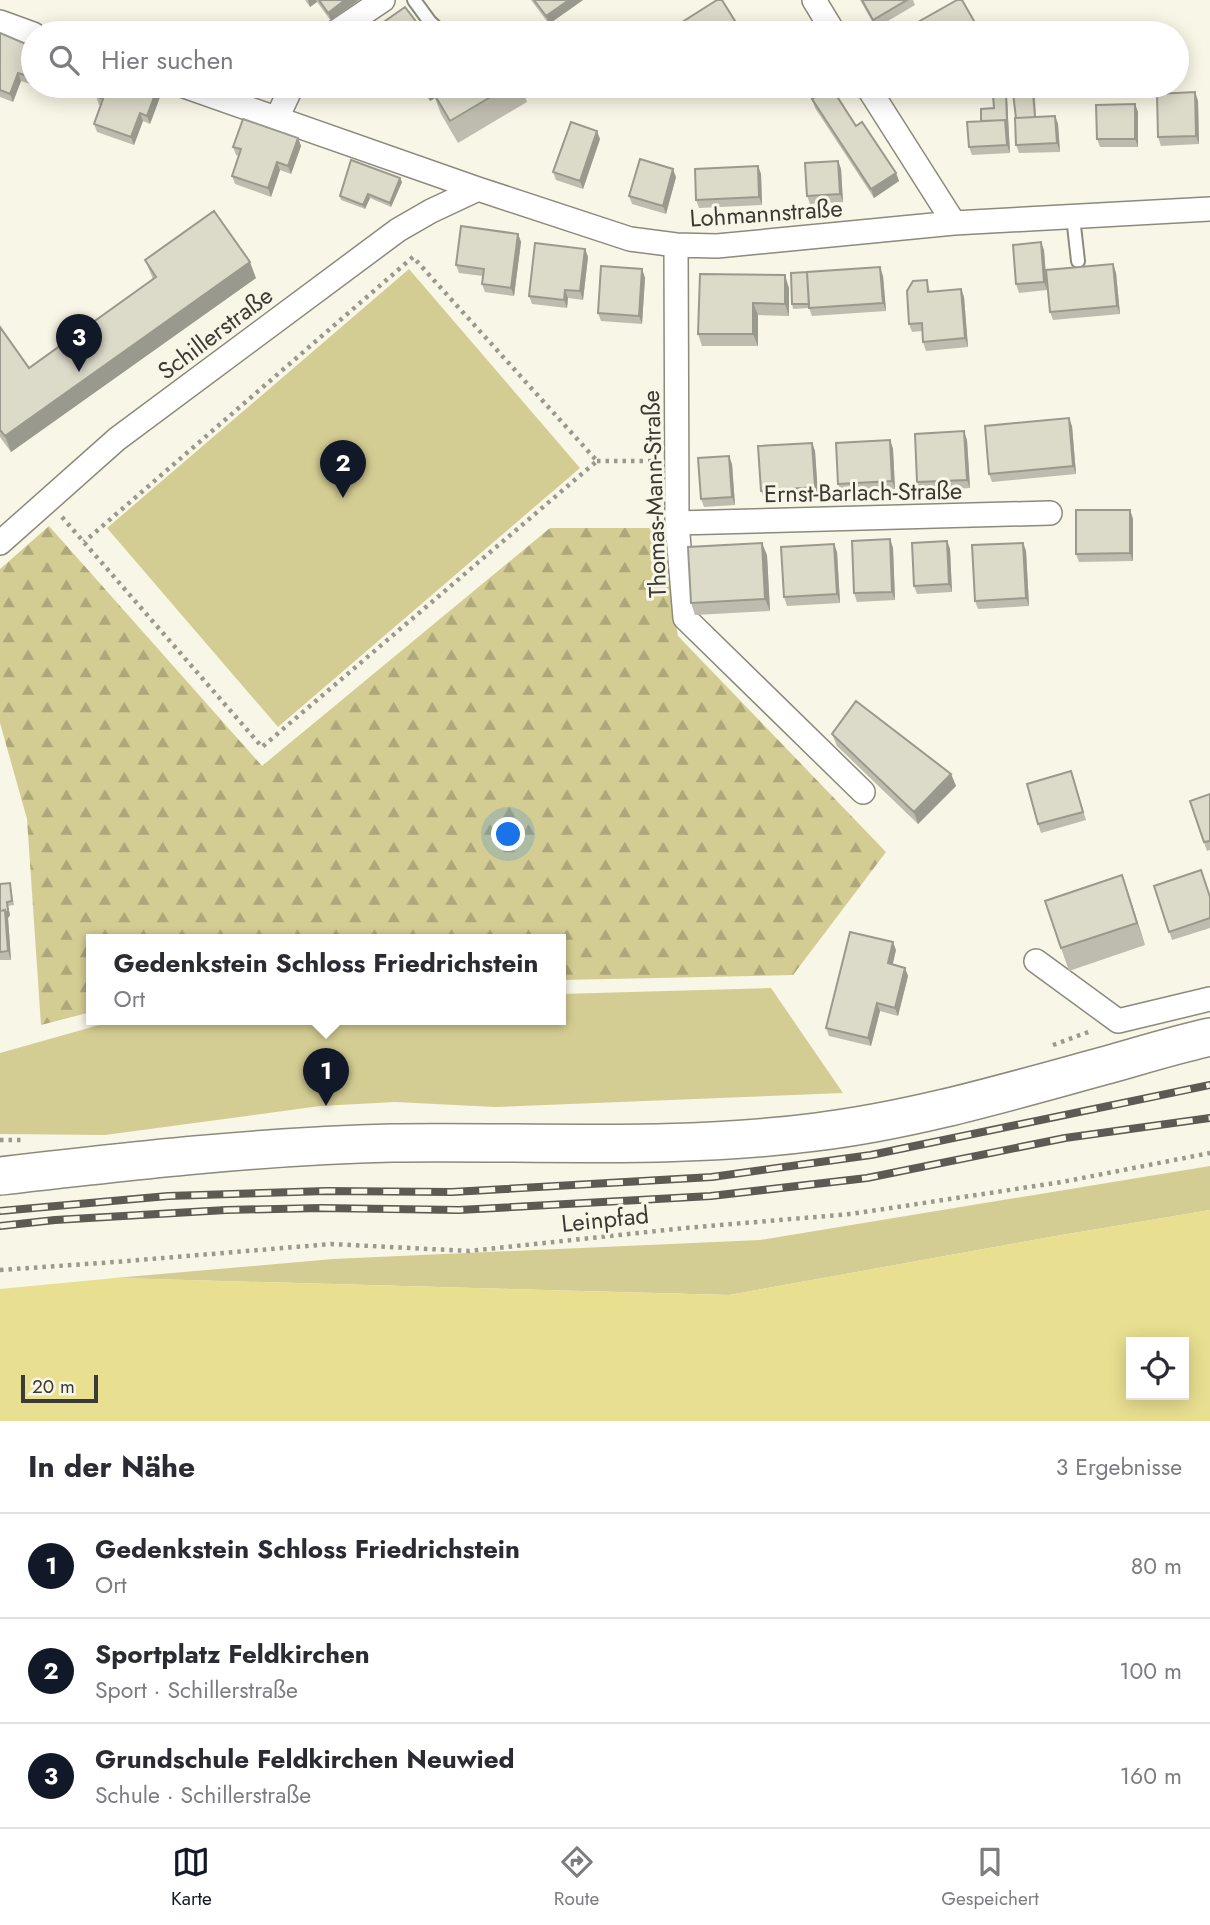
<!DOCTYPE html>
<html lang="de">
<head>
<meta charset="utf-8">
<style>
	body { margin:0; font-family:Jost,sans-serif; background:#f2f2f3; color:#2b2b33 }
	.controls { position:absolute; right:21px; bottom:21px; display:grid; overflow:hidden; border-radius:0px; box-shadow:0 4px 18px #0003 }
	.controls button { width:63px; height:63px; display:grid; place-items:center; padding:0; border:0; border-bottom:2px solid #e1e1e2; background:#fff; color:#2b2b33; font:35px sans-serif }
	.scale { position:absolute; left:21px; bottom:18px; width:77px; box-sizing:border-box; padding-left:7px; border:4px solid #3b3a34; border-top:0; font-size:19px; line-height:24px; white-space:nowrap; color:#3b3a34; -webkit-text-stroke:5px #f8f6e6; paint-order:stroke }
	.you { position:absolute; left:509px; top:835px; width:24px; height:24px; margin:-18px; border:5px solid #fff; border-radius:50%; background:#1a73e8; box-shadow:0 0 0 10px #1a73e833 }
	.badge { display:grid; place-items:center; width:46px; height:46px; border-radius:50%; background:#111827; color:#fff; font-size:23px; font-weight:700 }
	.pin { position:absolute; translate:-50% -58px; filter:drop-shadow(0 2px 4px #0008) }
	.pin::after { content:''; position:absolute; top:37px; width:24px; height:21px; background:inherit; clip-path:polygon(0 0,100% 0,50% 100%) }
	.popup { position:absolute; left:86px; top:934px; width:480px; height:91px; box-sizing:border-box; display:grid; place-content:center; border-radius:0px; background:#fff; filter:drop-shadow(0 2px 5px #0005); font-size:23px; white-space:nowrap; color:#7c7c81 }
	.popup b { font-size:26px; color:#2b2b33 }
	.popup::after { content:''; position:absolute; left:50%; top:100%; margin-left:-14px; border:14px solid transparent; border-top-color:#fff }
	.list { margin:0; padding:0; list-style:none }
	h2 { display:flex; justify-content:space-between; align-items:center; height:91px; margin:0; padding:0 28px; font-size:30px }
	h2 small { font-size:23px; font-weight:400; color:#7c7c81 }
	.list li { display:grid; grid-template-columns:46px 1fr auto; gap:21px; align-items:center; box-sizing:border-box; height:105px; padding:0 28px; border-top:2px solid #e1e1e2 }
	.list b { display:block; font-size:26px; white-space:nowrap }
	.list p { margin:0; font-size:23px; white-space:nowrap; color:#7c7c81 }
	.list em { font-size:23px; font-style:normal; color:#7c7c81 }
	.icon { flex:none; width:38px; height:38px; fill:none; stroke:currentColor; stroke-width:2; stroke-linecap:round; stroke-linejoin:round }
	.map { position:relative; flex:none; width:1210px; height:1421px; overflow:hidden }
	.search { position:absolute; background:#fff; box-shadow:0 4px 18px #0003; left:21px; right:21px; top:21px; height:77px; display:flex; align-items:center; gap:18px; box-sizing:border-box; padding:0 24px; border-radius:38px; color:#7c7c81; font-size:26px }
	.sheet { height:406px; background:#fff }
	nav { display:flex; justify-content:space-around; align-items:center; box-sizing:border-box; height:98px; border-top:2px solid #e1e1e2; background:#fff; font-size:19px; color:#7c7c81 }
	nav a { display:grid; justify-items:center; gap:4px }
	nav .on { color:#111827 }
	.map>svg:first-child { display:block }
	.grass { fill:#d4cd93 }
	.forest { fill:url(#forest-firs) }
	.water { fill:#e9df90; fill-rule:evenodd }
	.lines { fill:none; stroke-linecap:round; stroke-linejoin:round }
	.lane-casing { stroke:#8c8a7b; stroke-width:16 }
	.street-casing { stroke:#8c8a7b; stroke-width:26 }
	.primary-casing { stroke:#8c8a7b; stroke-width:40 }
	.path { stroke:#9b998e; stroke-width:4.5; stroke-dasharray:3.5 5; stroke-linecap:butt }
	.lane { stroke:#fff; stroke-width:12 }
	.street { stroke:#fff; stroke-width:23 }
	.primary { stroke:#fff; stroke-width:37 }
	.rail-casing { stroke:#5c5a53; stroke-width:8 }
	.rail { stroke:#f8f6e6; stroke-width:5; stroke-dasharray:16; stroke-linecap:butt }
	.wall { fill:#bdbcae }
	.shaded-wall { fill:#9a998d }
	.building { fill:#dcdbca; stroke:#9a998d; stroke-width:2 }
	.labels { text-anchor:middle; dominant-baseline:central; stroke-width:6; stroke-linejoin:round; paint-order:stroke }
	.street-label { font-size:24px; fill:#3b3a34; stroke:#f8f6e6 }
</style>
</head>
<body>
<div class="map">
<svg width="1210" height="1421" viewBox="0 0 1210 1421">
	<defs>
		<pattern id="forest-firs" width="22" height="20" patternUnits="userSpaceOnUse" patternTransform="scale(1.75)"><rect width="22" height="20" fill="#d4cd93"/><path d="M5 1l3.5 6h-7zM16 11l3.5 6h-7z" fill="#ada779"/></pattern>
	</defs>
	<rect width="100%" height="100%" fill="#f8f6e6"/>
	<path class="grass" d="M409 269 580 468 278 727 107 528Z
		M771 988 843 1093 495 1107 395 1102 320 1106 105 1135 0 1134V1053L117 1020H560L561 994Z
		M1210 1166V1210L1050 1237 729 1295 115 1278 333 1259 760 1240Z"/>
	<path class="forest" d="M49 526 262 766 550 528H660L678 636 886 852 793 975 561 980 560 940H91V1012L41 1025 27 819 0 723V569Z"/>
	<path class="water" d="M1210 1210V1421H0V1289L115 1278 729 1295 1050 1237ZM1131 1342H1184V1395H1131Z"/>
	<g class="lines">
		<defs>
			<path id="lane" d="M414 0 430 22 442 33
				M1073 217 1078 261"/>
			<path id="street" d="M814 0 834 33
				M0 22 33 34
				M334 33 383 0
				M184 86 478 189 630 239 676 245 717 246 954 223 1210 209
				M867 86 954 223
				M277 118 292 86
				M676 245 677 523 685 618 863 792
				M677 523 1050 513
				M0 543 117 439 398 230 431 211 478 189
				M1036 961 1118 1021 1210 999"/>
			<path id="primary" d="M0 1176C130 1161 261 1146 392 1143 533 1141 676 1150 816 1132 914 1120 1008 1092 1103 1066 1139 1056 1174 1045 1210 1037"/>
		</defs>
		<use href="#lane" class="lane-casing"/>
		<use href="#street" class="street-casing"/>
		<use href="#primary" class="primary-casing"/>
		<path class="path" d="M597 461H656
			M62 517 262 747 597 461 413 257 84 542
			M1053 1045 1091 1031
			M0 1140H25
			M0 1270 115 1262 331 1244 469 1251 685 1228 851 1214 1062 1182 1210 1153"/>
		<use href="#lane" class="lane"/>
		<use href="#street" class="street"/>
		<use href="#primary" class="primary"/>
		<defs>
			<path id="rail" d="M0 1211 168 1196 326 1191 452 1192 712 1177 871 1155 1210 1085
				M0 1226 55 1220 226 1210 321 1208 459 1210 711 1196 867 1178 1065 1138 1210 1118"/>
		</defs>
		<use href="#rail" class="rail-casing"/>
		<use href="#rail" class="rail"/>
	</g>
	<path class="wall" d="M305 0H359L331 21 317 2 310 7Z
		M531 0H583L549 24Z
		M860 0H913L915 5 876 28Z
		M0 33 33 47 30 84 21 81 13 102 0 97Z
		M419 86H521L527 102 458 143 441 114 435 98 430 101Z
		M157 89 160 97 150 124 143 121 134 145 97 132 94 124 101 105H99L96 96Z
		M1195 92 1198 101 1199 144 1161 146 1158 137Z
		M1033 93 1035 97 1036 117 1055 116 1058 124 1060 152 1019 153 1016 145V118Z
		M812 99 856 126 896 173 899 181 874 198 815 108Z
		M1007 99 1010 153 972 155 969 147 981 121 994 108Z
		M1135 104 1138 112V147H1100L1097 139Z
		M298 138 301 146 291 174 280 170 271 197 235 184 232 176 239 156 236 155 233 147Z
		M600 139 583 189 556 180 553 172Z
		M838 161 841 169 843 202 810 204 807 196Z
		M758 166 761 174 762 205 699 208 696 200Z
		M676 177 666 214 632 204 629 196Z
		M402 182 391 207 370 198 365 209 341 200 340 196Z
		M518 234 521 242 514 296 485 292 482 284 483 276 459 273 456 265Z
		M585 249 588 257 583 300 568 298 567 308 532 304 529 296Z
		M1044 250 1047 290 1019 293 1016 284Z
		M145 260 256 278 11 452 0 437V327L29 368 153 279Z
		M1113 264 1116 273 1120 314 1053 320 1050 312Z
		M642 269 645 278 642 324 601 321 598 313Z
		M700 274 789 288V316L758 315V346H702L698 334Z
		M883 276 886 311 812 316 809 308 793 309 792 304Z
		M927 280 930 292 961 289 964 297 968 347 926 351 923 342 922 331 912 332 909 324Z
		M1072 426 1076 474 992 482 989 474Z
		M890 440 893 449 895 489 841 492 838 484Z
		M967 440 970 488 920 491 917 482Z
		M812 443 815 451 818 495 764 499 761 491Z
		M732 464 735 505 704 507 701 499Z
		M1130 510 1133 519V561L1079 562 1076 554Z
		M890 539 893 548 895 600 857 602 854 593Z
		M947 541 950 549 952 592 917 594 914 586Z
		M1023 543 1026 551 1029 606 978 609 975 601Z
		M837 552 840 603 787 606 784 597Z
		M767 555 770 611 695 615 691 603Z
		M832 734 951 774 956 786 918 824 837 746Z
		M1074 780 1086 820 1041 833 1038 824Z
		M1210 794V850L1207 851 1190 801Z
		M1122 875 1145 945 1069 971 1061 948Z
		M10 883 14 905 8 906 10 915 8 918 11 960H0V884Z
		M1154 886 1210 896V928L1172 940Z
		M896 950 892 964 905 968 908 976 898 1016 880 1011 871 1046 829 1036 826 1028Z"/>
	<path class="shaded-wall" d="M308 0H316L317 2 310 7Z
		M345 0H359L331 21 328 13Z
		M569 0H583L549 24 546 16Z
		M738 26 741 33H726Z
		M33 60V76L30 84 27 76Z
		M18 73 21 81 13 102 10 94Z
		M437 86H451L433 92 435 98 430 101 427 93Z
		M157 89 160 97 150 124 147 116Z
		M1195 92 1198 101 1199 144 1196 136Z
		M1006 94 1007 99 1010 153 1007 145 1005 120Z
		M1135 104 1138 112V147L1135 139Z
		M140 113 143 121 134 145 131 137Z
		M1055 116 1058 124 1060 152 1057 143Z
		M597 131 600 139 583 189 580 181Z
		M298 138 301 146 291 174 288 166Z
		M838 161 841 169 843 202 840 194Z
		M277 162 280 170 271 197 268 188Z
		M758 166 761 174 762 205 759 197Z
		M673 169 676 177 666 214 663 206Z
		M896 173 899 181 874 198 871 189Z
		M400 178 402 182 391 207 390 203Z
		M368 194 370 198 365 209 363 205Z
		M518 234 521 242 514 296 511 288Z
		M1041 242 1044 250 1047 290 1044 282Z
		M585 249 588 257 583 300 580 291Z
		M250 262 256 278 11 452 5 436Z
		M1113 264 1116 273 1120 314 1117 306Z
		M880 267 883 276 886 311 883 303Z
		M642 269 645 278 642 324 639 316Z
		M785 275 789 288V316L785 304Z
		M961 289 964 297 968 347 965 338Z
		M565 290 568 298 567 308 564 300Z
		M753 303 758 315V346L753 334Z
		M1069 418 1072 426 1076 474 1073 466Z
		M964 431 967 440 970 488 967 480Z
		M890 440 893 449 895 489 892 481Z
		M812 443 815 451 818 495 815 487Z
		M729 456 732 464 735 505 732 497Z
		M1130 510 1133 519V561L1130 553Z
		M890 539 893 548 895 600 892 592Z
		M947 541 950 549 952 592 949 584Z
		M762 543 767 555 770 611 765 599Z
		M1023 543 1026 551 1029 606 1026 598Z
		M834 544 837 552 840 603 837 594Z
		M951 774 956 786 918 824 914 812Z
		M1122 875 1130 898 1145 945 1137 923Z
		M7 902 10 915 8 918 11 960 8 951 5 910Z
		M893 942 896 950 891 972 888 963Z
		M905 968 908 976 898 1016 895 1008Z
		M877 1003 880 1011 871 1046 868 1038Z"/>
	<path class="building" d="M319 0H345L328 13Z
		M534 0H569L546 16Z
		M717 0H722L738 26 726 33H684L679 24Z
		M862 0H907L873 20Z
		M957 0H962L981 33H925L918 22Z
		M405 7 421 28 425 26 431 33H373L371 31Z
		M0 33 33 47V60L27 76 18 73 10 94 0 90Z
		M100 86H148L157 89 147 116 140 113 131 137 94 124 103 99 96 96Z
		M422 86H437L427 93Z
		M443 86H509L450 121 433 92Z
		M831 87 856 126 862 122 896 173 871 189 812 99Z
		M1195 92 1196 136 1158 137 1157 94Z
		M1013 93H1033L1035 117 1016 118Z
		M1006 94 1007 124 1005 120 981 121V109L994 108 993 95Z
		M1135 104V139H1097L1096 105Z
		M1055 116 1057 143 1016 145 1015 118Z
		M243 119 298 138 288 166 277 162 268 188 232 176 241 149 233 147Z
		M1005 120 1007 145 969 147 967 122Z
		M571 122 597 131 580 181 553 172Z
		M640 159 673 169 663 206 629 196Z
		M351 160 400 178 390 203 368 194 363 205 340 196Z
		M838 161 840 194 807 196 805 163Z
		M758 166 759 197 696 200 695 169Z
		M214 211 250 262 5 436 0 430V327L29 368 156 277 145 260Z
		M461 226 518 234 511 288 482 284 484 269 456 265Z
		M1041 242 1044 282 1016 284 1013 245Z
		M535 243 585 249 580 291 565 290 564 300 529 296Z
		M1113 264 1117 306 1050 312 1046 270Z
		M601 266 642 269 639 316 598 313Z
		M880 267 883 303 809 308 807 272Z
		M807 272 809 304H792L791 273Z
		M700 274 785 275V304L753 303V334H698Z
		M927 280 928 292 961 289 965 338 923 342 922 323 909 324 907 291 913 281Z
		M1069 418 1073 466 989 474 985 426Z
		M964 431 967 480 917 482 915 434Z
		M890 440 892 481 838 484 836 443Z
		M812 443 815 487 761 491 758 446Z
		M729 456 732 497 701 499 698 458Z
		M1076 510H1130V553L1076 554Z
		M890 539 892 592 854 593 852 541Z
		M947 541 949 584 914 586 912 543Z
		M762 543 765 599 691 603 688 547Z
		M1023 543 1026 598 975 601 972 545Z
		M834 544 837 594 784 597 781 547Z
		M856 701 951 774 914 812 832 734Z
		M1071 771 1083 812 1038 824 1027 784Z
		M1210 794V841L1204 842 1190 801Z
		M1201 870 1210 897V918L1169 932 1154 886Z
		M1122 875 1137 923 1061 948 1045 901Z
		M10 883 12 901 7 902 8 911 6 914 5 910 0 911V884Z
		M5 910 8 951 0 952V911Z
		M850 932 893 942 888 963 905 968 895 1008 877 1003 868 1038 826 1028Z"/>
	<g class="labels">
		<g class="street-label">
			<text transform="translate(766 213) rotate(-4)">Lohmannstraße</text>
			<text transform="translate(215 333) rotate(-37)">Schillerstraße</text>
			<text transform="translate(863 492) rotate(-1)">Ernst-Barlach-Straße</text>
			<text transform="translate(654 494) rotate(-92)">Thomas-Mann-Straße</text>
			<text transform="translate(605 1219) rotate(-6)">Leinpfad</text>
		</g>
	</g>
</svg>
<div class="controls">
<button><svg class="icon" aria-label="locate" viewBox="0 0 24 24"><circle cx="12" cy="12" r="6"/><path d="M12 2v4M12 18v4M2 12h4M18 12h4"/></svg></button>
</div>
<div class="scale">20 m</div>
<div class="you"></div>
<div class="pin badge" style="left:326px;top:1106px">1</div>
<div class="popup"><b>Gedenkstein Schloss Friedrichstein</b>Ort</div>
<div class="pin badge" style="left:343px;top:498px">2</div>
<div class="pin badge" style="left:79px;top:372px">3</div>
<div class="search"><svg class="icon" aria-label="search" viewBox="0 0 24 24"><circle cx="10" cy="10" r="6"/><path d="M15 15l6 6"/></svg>Hier suchen</div>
</div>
<section class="sheet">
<h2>In der Nähe<small>3 Ergebnisse</small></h2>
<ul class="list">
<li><span class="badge">1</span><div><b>Gedenkstein Schloss Friedrichstein</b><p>Ort</p></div><em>80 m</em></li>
<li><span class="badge">2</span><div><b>Sportplatz Feldkirchen</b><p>Sport · Schillerstraße</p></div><em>100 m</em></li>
<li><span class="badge">3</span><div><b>Grundschule Feldkirchen Neuwied</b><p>Schule · Schillerstraße</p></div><em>160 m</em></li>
</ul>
</section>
<nav>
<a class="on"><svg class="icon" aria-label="map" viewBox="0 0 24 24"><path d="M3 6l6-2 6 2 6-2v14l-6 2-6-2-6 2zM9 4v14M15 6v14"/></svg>Karte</a>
<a><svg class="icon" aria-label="directions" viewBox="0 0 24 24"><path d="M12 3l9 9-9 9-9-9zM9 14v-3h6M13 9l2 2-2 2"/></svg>Route</a>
<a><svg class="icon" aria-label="saved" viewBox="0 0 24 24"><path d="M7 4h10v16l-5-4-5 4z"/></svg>Gespeichert</a>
</nav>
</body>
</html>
